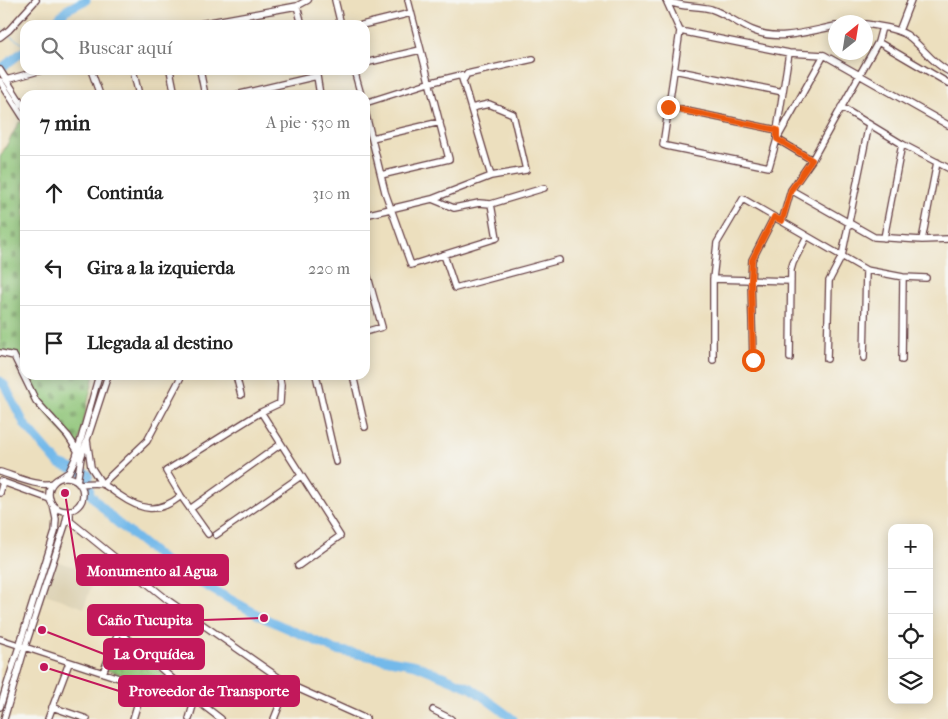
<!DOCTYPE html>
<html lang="es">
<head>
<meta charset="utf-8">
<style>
	body { margin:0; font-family:"IM FELL French Canon",serif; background:#f2f2f2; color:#222 }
	.controls { position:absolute; right:15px; bottom:15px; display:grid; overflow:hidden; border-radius:10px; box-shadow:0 2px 12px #0003 }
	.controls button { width:45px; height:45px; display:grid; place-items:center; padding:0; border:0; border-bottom:1px solid #e0e0e0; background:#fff; color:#222; font:25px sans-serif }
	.compass { position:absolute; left:828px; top:15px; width:45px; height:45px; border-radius:50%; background:#fff; box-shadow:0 2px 12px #0003; rotate:30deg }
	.stop { position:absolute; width:15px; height:15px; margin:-11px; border:4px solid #ea580c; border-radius:50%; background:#fff }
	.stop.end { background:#ea580c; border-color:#fff; box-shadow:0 1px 5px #0008 }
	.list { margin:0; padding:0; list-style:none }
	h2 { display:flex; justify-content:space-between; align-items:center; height:65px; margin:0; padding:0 20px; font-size:21px }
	h2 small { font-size:16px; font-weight:400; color:#767676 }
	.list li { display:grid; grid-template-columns:32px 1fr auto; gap:15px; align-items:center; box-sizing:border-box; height:75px; padding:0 20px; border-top:1px solid #e0e0e0 }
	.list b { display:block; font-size:19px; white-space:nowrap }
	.list em { font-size:16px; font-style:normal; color:#767676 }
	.icon { flex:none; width:28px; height:28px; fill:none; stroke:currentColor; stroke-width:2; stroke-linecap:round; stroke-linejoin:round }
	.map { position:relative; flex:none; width:948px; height:719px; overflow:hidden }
	.search { position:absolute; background:#fff; box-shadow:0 2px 12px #0003; left:20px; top:20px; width:350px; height:55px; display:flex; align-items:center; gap:12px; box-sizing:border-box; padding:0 18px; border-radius:15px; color:#767676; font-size:19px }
	.panel { position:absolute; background:#fff; box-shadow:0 2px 12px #0003; left:20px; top:90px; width:350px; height:290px; border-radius:15px }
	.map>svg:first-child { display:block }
	.built { fill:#dbd0b1 }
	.cemetery { fill:url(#cemetery-stones); stroke:#6c7251 }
	.park { fill:url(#park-crowns); stroke:#6c7251 }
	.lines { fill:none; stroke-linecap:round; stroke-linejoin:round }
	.stream { stroke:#73b9ea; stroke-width:1 }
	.river { stroke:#73b9ea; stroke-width:9 }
	.minor-casing { stroke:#623c41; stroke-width:8 }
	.minor { stroke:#fff; stroke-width:5.5 }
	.route { stroke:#ea580c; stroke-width:6 }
	.leader { fill:none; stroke:#c2185b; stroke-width:2 }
	.callout-dot { fill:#c2185b; stroke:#f6f6f2; stroke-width:2 }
	.callout { fill:#c2185b; stroke:#c2185b; stroke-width:2 }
	.callout-label { font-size:15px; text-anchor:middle; font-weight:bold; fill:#fff }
</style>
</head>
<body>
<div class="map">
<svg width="948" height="719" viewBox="0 0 948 719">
	<defs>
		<pattern id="cemetery-stones" width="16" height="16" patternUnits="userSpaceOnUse" patternTransform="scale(1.25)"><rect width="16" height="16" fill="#8ec477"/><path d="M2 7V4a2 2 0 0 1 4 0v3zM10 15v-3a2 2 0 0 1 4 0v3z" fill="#769f62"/></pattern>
		<pattern id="park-crowns" width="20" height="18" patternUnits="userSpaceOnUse" patternTransform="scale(1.25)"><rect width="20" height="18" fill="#8ec477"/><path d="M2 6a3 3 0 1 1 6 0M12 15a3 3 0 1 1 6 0" fill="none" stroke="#769f62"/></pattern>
	</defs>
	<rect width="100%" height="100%" fill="#f6f6f2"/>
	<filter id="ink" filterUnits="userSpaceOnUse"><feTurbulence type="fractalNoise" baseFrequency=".02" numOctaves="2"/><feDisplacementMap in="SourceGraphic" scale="10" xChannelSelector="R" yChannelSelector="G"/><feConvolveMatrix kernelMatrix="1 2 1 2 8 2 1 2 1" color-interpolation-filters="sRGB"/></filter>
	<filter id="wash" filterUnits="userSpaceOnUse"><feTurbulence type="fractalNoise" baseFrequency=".0096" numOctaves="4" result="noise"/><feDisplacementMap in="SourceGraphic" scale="20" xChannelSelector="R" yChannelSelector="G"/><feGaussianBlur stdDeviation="1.12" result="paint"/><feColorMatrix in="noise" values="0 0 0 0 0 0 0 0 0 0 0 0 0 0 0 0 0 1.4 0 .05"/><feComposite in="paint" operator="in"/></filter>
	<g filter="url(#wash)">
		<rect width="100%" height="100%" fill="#ecdfbe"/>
		<path class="built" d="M54 560 95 574 84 608 43 593Z"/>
		<path class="cemetery" d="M20 121 25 129V375H94L77 450 36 401 14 356 0 353V157Z"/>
		<path class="park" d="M120 636 176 686 174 690 107 670Z"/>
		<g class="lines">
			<path class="stream" d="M0 27 5 31
				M7 34 25 45"/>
			<path class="river" d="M52 25 66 10 86 0
				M0 69 25 50
				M0 381 5 386 25 425 59 464 88 474 90 494 114 520 173 568 264 618 336 650 416 665 471 688 513 719"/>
		</g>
	</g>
	<g filter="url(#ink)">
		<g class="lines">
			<defs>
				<path id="minor" d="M335 0 341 25
					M666 0 680 31 663 145 666 146 769 167 777 139V130L789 53
					M666 0C680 8 696 5 711 9 726 14 738 24 752 30 778 42 809 31 836 26
					M297 6 302 25
					M866 24C879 26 895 28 907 35 922 46 931 62 948 71
					M194 25 297 6 308 0
					M362 25 411 13
					M680 31 789 53 824 55 948 125
					M899 31 911 0
					M0 37 9 30 36 0
					M878 42 948 83
					M365 63 420 50
					M0 70 25 109
					M91 70 100 95
					M133 70 139 95
					M170 70 175 95
					M200 70 205 95
					M316 70 320 95
					M354 70 361 95
					M674 70 783 92
					M6 80 42 70
					M0 81 25 120
					M463 81 467 74 533 59
					M236 95 317 76
					M365 103 428 83 461 75 491 176 432 199 454 208 479 203 491 204 544 188
					M668 107 777 130
					M841 107 902 144 948 168
					M471 108 489 104 513 114 526 170 491 176
					M365 111 385 192 411 265 497 238 491 204
					M372 138 440 122
					M812 160 777 139 824 55
					M381 175 449 159 408 0
					M791 190 874 237 922 240 948 239
					M365 215 432 199
					M782 221 791 190 812 160 878 42 882 27
					M884 238 902 144
					M922 240 937 162
					M444 255 455 288 559 260
					M365 266 382 327 365 332
					M713 279 791 281
					M0 353 14 356 36 401 68 436 77 450
					M790 358 791 270 793 263 807 236
					M864 358 866 270
					M827 359 829 281 842 256 869 124
					M713 360V279L717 243 743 199 866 270 903 277 926 278
					M753 360 751 280 752 260 774 217
					M902 360 903 277
					M236 375 241 395
					M316 375 336 462
					M353 375 365 427
					M261 412 340 536 298 566
					M87 440 91 467 102 484 147 441 182 375
					M0 472C14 476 39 488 53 483
					M49 494a17 17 0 1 1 34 0a17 17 0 1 1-34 0Z
					M58 479 69 472 76 457 99 375
					M0 481 50 499
					M77 482 81 458 108 375
					M79 484C86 484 95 482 102 484 109 487 114 492 119 495 142 511 158 514 181 496
					M0 493 3 482
					M190 509 281 444
					M70 510V521L169 601 288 684 366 719
					M208 534 181 496 166 471 261 412 280 403 281 385 279 375
					M216 535 301 476
					M0 639 143 686 195 699
					M103 673 119 631 195 699 221 719
					M0 707 55 532 56 519 53 505
					M52 707 87 719
					M433 710 451 719
					M4 719 25 647 65 525 67 516
					M48 719 69 663
					M133 719 143 686
					M189 719 195 699
					M274 719 288 684"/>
			</defs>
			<use href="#minor" class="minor-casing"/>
			<use href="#minor" class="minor"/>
		</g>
	</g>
	<g class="lines" filter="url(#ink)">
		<path class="route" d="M668 107 777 130V139L812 160 791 190 782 221 774 217 752 260 751 280 753 360"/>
	</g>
	<path class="leader" d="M65 493L77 570M264 618L203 620M42 630L104 654M44 667L119 691"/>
	<g class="callout-dot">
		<circle cx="65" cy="493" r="5"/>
		<circle cx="264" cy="618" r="5"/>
		<circle cx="42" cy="630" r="5"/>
		<circle cx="44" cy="667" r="5"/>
	</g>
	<g class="callout">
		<rect x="77" y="555" width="151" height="30" rx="5"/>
		<rect x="88" y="605" width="115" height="30" rx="5"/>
		<rect x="104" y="639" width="100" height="30" rx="5"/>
		<rect x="119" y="676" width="180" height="30" rx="5"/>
	</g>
	<g class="callout-label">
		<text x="152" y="576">Monumento al Agua</text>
		<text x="145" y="625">Caño Tucupita</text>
		<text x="154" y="659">La Orquídea</text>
		<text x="209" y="696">Proveedor de Transporte</text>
	</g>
</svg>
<div class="controls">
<button>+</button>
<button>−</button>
<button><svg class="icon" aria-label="locate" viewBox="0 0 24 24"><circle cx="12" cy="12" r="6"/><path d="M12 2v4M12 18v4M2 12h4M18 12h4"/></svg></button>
<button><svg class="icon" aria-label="layers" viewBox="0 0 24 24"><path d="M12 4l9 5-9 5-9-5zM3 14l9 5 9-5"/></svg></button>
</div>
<svg class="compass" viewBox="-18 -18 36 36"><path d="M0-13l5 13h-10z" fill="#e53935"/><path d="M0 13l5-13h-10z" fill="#767676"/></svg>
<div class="stop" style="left:753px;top:360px"></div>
<div class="stop end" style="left:668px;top:107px"></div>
<div class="search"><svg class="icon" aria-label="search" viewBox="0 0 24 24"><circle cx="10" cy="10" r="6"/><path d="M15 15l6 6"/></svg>Buscar aquí</div>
<section class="panel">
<h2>7 min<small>A pie · 530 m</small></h2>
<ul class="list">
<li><svg class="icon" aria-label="ahead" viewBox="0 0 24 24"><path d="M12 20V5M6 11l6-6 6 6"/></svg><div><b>Continúa</b></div><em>310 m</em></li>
<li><svg class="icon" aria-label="left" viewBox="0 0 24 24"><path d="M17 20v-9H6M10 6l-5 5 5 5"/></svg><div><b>Gira a la izquierda</b></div><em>220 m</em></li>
<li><svg class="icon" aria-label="arrive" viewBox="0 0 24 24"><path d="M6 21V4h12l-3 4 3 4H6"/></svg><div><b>Llegada al destino</b></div></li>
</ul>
</section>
</div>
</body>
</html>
